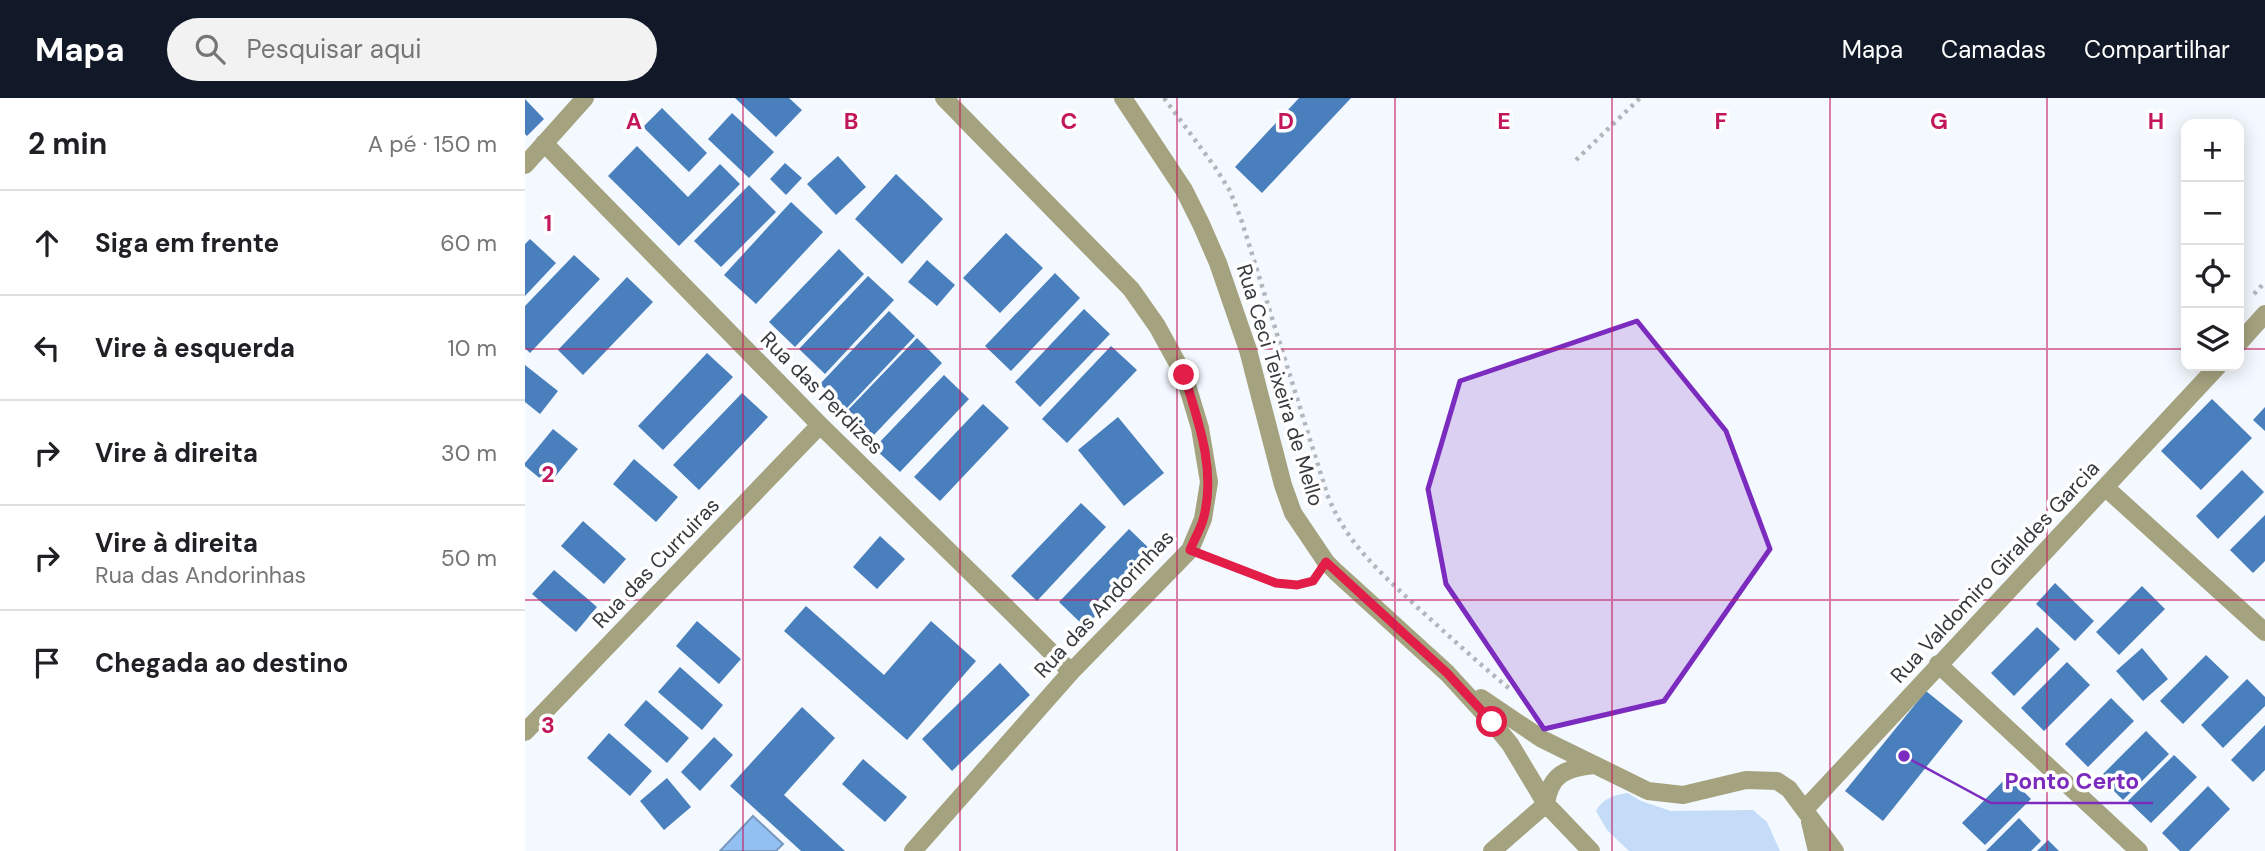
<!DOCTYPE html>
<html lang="pt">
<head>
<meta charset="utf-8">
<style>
	body { margin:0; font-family:"DM Sans",sans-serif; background:#f2f2f2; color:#202124 }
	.controls { position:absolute; right:21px; top:21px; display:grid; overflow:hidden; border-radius:14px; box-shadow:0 4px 18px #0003 }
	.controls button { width:63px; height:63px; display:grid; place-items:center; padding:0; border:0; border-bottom:2px solid #e0e0e0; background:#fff; color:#202124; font:35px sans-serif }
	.stop { position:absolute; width:21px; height:21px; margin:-16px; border:5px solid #e11d48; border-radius:50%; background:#fff }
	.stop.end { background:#e11d48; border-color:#fff; box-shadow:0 2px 7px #0008 }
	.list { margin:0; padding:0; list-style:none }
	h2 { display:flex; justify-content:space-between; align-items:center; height:91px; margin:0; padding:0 28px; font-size:30px }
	h2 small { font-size:23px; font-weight:400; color:#757577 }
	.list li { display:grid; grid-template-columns:46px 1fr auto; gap:21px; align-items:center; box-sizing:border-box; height:105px; padding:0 28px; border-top:2px solid #e0e0e0 }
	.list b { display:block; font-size:26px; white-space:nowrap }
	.list p { margin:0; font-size:23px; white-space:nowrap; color:#757577 }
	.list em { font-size:23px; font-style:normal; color:#757577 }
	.icon { flex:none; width:38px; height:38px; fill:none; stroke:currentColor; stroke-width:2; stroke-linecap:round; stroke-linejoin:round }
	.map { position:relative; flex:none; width:1740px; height:753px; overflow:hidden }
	header { display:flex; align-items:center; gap:42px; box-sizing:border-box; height:98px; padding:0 35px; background:#111827; color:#fff }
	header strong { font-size:33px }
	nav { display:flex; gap:38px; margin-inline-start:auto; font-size:24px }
	.search { width:490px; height:63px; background:#f2f2f2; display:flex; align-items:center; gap:18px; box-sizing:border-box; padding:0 24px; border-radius:38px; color:#757577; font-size:26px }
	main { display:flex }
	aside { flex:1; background:#fff }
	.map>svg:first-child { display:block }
	.green { fill:#c4dcf8 }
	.water { fill:#93c0f3; stroke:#7798bd; stroke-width:2 }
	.building { fill:#497fbc }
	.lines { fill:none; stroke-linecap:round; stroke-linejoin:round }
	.path { stroke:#b3b7bc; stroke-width:4.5; stroke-dasharray:3.5 5; stroke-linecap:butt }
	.minor { stroke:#a5a37f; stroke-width:18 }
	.route { stroke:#e11d48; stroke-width:9 }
	.marked { fill:#7b2cbf; fill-opacity:0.2; stroke:#7b2cbf; stroke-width:5; stroke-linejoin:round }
	.grid { fill:none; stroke:#c2185b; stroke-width:2; stroke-opacity:0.55 }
	.labels { text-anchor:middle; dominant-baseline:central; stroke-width:7; stroke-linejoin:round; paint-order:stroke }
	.street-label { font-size:21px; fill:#373b3e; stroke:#fff }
	.grid-label { font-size:23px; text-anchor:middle; font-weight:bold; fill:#c2185b; stroke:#fff; stroke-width:7; stroke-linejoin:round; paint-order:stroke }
	.leader { fill:none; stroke:#7b2cbf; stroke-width:2.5 }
	.callout-dot { fill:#7b2cbf; stroke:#fff; stroke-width:2.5 }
	.callout-label { font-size:23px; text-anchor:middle; font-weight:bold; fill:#7b2cbf; stroke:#fff; stroke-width:7; stroke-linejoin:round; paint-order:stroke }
</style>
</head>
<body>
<header>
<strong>Mapa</strong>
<div class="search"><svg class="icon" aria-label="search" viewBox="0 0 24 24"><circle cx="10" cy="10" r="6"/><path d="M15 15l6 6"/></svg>Pesquisar aqui</div>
<nav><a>Mapa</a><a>Camadas</a><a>Compartilhar</a></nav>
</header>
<main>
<aside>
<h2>2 min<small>A pé · 150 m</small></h2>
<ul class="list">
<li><svg class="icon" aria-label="ahead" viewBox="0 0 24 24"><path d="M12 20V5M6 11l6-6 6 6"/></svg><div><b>Siga em frente</b></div><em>60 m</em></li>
<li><svg class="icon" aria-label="left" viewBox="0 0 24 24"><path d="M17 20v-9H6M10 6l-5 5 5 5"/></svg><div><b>Vire à esquerda</b></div><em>10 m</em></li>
<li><svg class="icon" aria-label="right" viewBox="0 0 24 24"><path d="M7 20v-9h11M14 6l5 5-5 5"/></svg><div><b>Vire à direita</b></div><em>30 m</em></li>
<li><svg class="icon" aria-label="right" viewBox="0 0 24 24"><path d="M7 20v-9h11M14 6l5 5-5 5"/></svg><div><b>Vire à direita</b><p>Rua das Andorinhas</p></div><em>50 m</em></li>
<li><svg class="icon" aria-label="arrive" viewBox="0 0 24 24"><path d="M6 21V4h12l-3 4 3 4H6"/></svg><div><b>Chegada ao destino</b></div></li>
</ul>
</aside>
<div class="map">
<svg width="1740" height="753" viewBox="0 0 1740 753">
	<rect width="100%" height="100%" fill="#f4f9ff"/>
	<path class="green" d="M1103 695 1116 703 1146 713 1228 712 1242 724 1255 753H1104L1082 732 1071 713C1078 700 1089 697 1103 695Z"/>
	<path class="water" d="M228 718 258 746 251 753H195Z"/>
	<path class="building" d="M210 0H264L277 12 251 39Z
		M774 0H826L737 95 710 69Z
		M0 1 19 21 2 38 0 36Z
		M137 10 182 55 164 74 118 29Z
		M207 15 249 54 224 80 183 41Z
		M112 48 163 99 195 66 215 86 154 148 83 78Z
		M313 58 341 89 311 117 282 86Z
		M260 65 277 80 261 97 245 81Z
		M371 76 418 121 377 166 330 121Z
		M224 87 251 114 196 169 169 143Z
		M266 104 298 134 231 206 199 177Z
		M481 135 518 170 475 215 438 180Z
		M5 141 31 165 0 198V146Z
		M314 151 339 176 270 249 244 224Z
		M49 157 75 181 5 255 0 250V208Z
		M402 162 430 187 412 208 383 184Z
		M530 175 555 200 486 273 460 248Z
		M343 178 369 202 300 276 274 251Z
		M102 179 128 204 58 277 33 252Z
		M559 211 585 236 515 309 490 284Z
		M364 213 390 238 321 311 295 286Z
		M392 240 417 265 348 338 322 313Z
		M586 248 612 272 542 345 517 321Z
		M182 255 208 279 138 352 113 328Z
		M0 267 33 293 15 316 0 304Z
		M419 277 444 301 375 374 349 350Z
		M217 295 243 319 174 392 148 367Z
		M1687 301 1727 340 1676 392 1636 353Z
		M458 306 484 330 415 403 389 379Z
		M1740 309V333L1728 322Z
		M593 319 639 375 599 408 553 352Z
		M28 331 53 351 23 387 0 368V365Z
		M109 361 153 399 131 424 88 386Z
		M1717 372 1739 394 1693 441 1671 418Z
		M556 405 581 429 512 503 486 478Z
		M1740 417V463L1728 475 1705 452Z
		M58 423 101 461 79 486 36 448Z
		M604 431 629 455 560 529 534 504Z
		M355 438 380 461 352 491 328 469Z
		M29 472 72 509 51 534 7 496Z
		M1530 485 1569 523 1550 543 1511 506Z
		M1617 488 1640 511 1594 557 1571 534Z
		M281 508 359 577 406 523 451 563 382 642 259 533Z
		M172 523 216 561 194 586 151 548Z
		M1512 529 1535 551 1489 598 1466 575Z
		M1617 550 1643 581 1618 603 1591 573Z
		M1681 557 1704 579 1658 626 1635 603Z
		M1542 564 1565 587 1519 633 1496 610Z
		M475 565 505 597 427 673 397 641Z
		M155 569 198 607 177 632 133 594Z
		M1722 581 1740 599V608L1698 650 1676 627Z
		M1401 593 1438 623 1358 723 1320 693Z
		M1586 600 1609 623 1563 669 1540 646Z
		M121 602 164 640 142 665 99 627Z
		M277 609 310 640 259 697 320 753H276L205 688Z
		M1740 627V672L1728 684 1706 662Z
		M1621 633 1644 656 1598 702 1575 679Z
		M84 635 127 673 105 698 62 660Z
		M189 639 208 657 175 693 156 674Z
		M1649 657 1672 679 1626 725 1603 703Z
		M338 661 382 699 360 724 317 686Z
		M1483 678 1506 701 1460 747 1437 725Z
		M142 680 166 709 139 732 115 703Z
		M1683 688 1705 711 1664 753H1655L1637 735Z
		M1494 720 1516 743 1506 753H1461Z
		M1523 742 1534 753H1512Z"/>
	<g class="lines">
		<path class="path" d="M639 0 690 69 705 93 717 124 802 396C821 445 855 474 892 509 923 537 953 565 985 591
			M1051 62 1115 0
			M1729 196 1740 184
			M682 458C711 469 761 498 789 481"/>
		<path class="minor" d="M598 0 659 92 676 126 693 165 723 252 758 387 768 415 801 464 811 474 922 575 967 624 985 646 1021 706 1066 753
			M19 45 295 327 483 511 546 574
			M0 67 60 0
			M1714 245 1740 216
			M1581 390 1740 534
			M1413 566 1614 753
			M956 600 1017 641 1123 693 1158 697 1221 682 1252 683 1264 691 1310 753
			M0 634 295 327
			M1021 706C1025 676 1041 670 1069 667
			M1280 711 1693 268
			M1285 724 1292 753
			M388 753 546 574 665 452 678 421 684 384 675 330 659 277 632 228 606 191 419 0
			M967 753 1021 706"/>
	</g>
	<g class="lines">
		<path class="route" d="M659 277C673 322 692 374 678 422 675 432 669 442 665 452L751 485 772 487 788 483 801 464 922 575 967 624"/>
	</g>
	<path class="marked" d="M1112 223 1201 333 1245 451 1139 603 1019 631 921 486 903 391 935 283Z"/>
	<path class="grid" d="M218 0V753M435 0V753M652 0V753M870 0V753M1087 0V753M1305 0V753M1522 0V753M0 251H1661M1714 251H1740M0 502H1740"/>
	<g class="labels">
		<g class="street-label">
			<text transform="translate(755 287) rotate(73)">Rua Ceci Teixeira de Mello</text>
			<text transform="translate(297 295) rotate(45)">Rua das Perdizes</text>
			<text transform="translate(131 465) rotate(-46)">Rua das Curruiras</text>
			<text transform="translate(1470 474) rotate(-47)">Rua Valdomiro Giraldes Garcia</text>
			<text transform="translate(579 506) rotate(-47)">Rua das Andorinhas</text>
		</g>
	</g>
	<g class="grid-label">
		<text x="109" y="31">A</text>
		<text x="326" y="31">B</text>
		<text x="544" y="31">C</text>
		<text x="761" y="31">D</text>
		<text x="979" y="31">E</text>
		<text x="1196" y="31">F</text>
		<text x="1414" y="31">G</text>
		<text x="1631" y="31">H</text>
		<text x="23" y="133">1</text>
		<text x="23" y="384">2</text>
		<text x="23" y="635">3</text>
	</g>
	<path class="leader" d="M1379 658L1466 705H1628"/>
	<circle class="callout-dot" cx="1379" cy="658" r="7"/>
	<g class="callout-label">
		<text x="1547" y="691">Ponto Certo</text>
	</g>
</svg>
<div class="controls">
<button>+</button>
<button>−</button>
<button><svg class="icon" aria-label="locate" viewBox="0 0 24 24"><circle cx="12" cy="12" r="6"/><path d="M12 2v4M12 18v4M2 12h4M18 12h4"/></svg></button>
<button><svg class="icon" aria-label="layers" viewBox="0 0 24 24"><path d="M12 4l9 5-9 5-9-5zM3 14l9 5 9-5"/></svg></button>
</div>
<div class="stop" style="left:967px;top:624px"></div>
<div class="stop end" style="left:659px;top:277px"></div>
</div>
</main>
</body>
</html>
